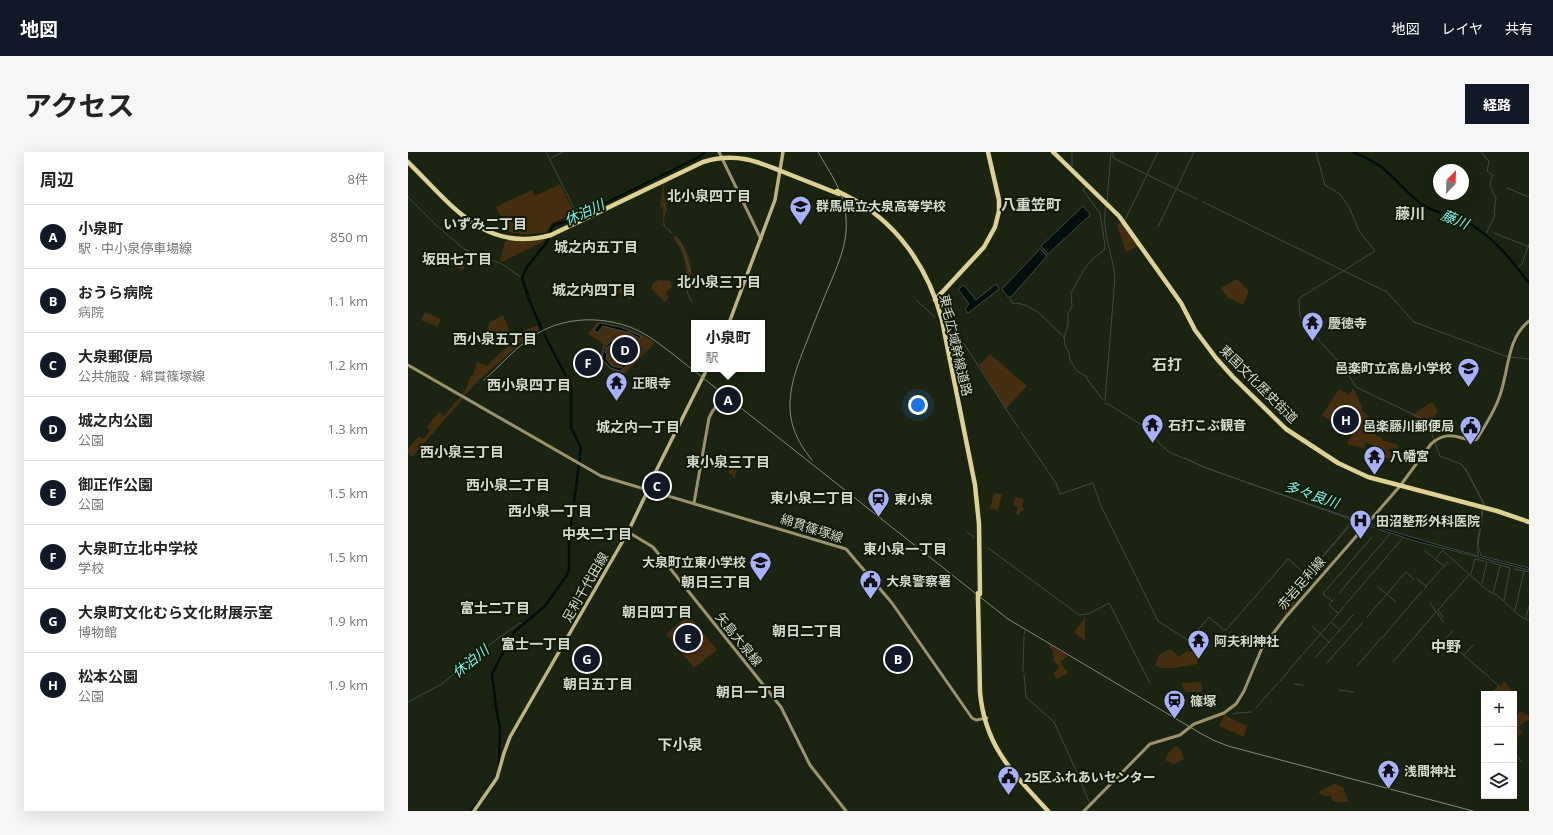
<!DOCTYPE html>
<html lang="ja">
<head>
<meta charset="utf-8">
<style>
	body { margin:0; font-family:"Open Sans","Noto Sans JP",sans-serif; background:#f6f6f6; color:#222 }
	.controls { position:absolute; right:12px; bottom:12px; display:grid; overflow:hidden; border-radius:0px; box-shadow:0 4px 16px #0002 }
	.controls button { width:36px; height:36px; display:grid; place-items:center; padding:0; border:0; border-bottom:1px solid #e0e0e0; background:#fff; color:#222; font:20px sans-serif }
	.compass { position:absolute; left:1025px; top:12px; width:36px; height:36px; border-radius:50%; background:#fff; box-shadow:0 4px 16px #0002; rotate:23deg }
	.you { position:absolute; left:510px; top:253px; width:14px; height:14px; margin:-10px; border:3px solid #fff; border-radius:50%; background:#1a73e8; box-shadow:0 0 0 6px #1a73e833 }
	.badge { display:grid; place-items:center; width:26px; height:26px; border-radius:50%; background:#111827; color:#fff; font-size:13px; font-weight:700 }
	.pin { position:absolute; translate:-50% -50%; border:2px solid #fff; box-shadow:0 1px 4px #0006 }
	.popup { position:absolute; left:283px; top:168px; width:74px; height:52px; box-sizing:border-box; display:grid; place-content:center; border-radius:0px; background:#fff; filter:drop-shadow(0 1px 3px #0005); font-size:13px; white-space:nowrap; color:#767676 }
	.popup b { font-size:15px; color:#222 }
	.popup::after { content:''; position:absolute; left:50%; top:100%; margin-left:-8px; border:8px solid transparent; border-top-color:#fff }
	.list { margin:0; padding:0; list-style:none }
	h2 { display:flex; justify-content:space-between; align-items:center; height:52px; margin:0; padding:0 16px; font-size:17px }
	h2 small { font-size:13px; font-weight:400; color:#767676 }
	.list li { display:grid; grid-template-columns:26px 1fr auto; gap:12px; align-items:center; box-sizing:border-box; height:64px; padding:0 16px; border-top:1px solid #e0e0e0 }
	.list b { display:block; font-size:15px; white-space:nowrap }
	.list p { margin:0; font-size:13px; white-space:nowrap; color:#767676 }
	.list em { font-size:13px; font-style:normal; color:#767676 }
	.icon { flex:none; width:22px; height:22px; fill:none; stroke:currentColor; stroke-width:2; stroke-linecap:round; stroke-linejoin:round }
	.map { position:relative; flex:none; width:1121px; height:659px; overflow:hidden; border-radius:0px }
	header { display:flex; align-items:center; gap:24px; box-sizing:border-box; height:56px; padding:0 20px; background:#111827; color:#fff }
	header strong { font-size:19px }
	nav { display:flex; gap:22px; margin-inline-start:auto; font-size:14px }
	.intro { display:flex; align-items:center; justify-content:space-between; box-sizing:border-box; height:96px; padding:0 24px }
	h1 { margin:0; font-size:28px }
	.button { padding:10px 18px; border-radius:0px; background:#111827; color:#fff; font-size:14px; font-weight:700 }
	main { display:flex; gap:24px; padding:0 24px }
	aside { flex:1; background:#fff; border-radius:0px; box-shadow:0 4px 16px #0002 }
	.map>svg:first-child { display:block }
	.green { fill:#462e10 }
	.water { fill:#000e0c; stroke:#404b46; fill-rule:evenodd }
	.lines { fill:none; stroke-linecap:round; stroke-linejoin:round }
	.stream { stroke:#404b46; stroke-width:1 }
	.river { stroke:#000e0c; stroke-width:2.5 }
	.secondary { stroke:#9b936c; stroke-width:3 }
	.primary { stroke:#beb481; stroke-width:3.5 }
	.highway { stroke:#ddd193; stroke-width:4.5 }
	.rail { stroke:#858c7d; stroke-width:1 }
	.highway-bridge { stroke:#ddd193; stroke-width:4.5 }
	.labels { text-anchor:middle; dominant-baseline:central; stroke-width:4; stroke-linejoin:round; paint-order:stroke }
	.poi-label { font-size:13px; font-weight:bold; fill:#d4dace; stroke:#121a08; text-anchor:start }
	.street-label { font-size:13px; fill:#d4dace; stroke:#121a08 }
	.neighbourhood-label { font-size:14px; font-weight:bold; fill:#d4dace; stroke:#121a08 }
	.water-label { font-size:14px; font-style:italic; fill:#7cf7ed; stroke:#121a08 }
	.quarter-label { font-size:15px; font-weight:bold; fill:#d4dace; stroke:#121a08 }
</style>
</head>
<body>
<header>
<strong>地図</strong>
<nav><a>地図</a><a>レイヤ</a><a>共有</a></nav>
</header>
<div class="intro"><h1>アクセス</h1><a class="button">経路</a></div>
<main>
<aside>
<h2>周辺<small>8件</small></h2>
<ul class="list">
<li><span class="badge">A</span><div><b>小泉町</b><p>駅 · 中小泉停車場線</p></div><em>850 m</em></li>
<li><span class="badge">B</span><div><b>おうら病院</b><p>病院</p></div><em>1.1 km</em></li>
<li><span class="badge">C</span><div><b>大泉郵便局</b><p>公共施設 · 綿貫篠塚線</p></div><em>1.2 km</em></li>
<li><span class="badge">D</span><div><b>城之内公園</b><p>公園</p></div><em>1.3 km</em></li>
<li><span class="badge">E</span><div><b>御正作公園</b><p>公園</p></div><em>1.5 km</em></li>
<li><span class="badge">F</span><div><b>大泉町立北中学校</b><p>学校</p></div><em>1.5 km</em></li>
<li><span class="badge">G</span><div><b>大泉町文化むら文化財展示室</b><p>博物館</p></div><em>1.9 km</em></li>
<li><span class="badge">H</span><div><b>松本公園</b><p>公園</p></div><em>1.9 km</em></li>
</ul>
</aside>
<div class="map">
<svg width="1121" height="659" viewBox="0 0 1121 659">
	<rect width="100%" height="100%" fill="#1b2411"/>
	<path class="green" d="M152 32 167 62 144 71 138 80C124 83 110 83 97 79L96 71 88 55 124 38 127 44Z
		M256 32V46L258 47 259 59 257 61 256 71 255 70V55H252L255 33Z
		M714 70 731 94 718 100 709 73Z
		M268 84C279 94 285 114 283 129H278C280 114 274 97 265 86Z
		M136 87 135 90 95 109H92L97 90 100 88 118 90Z
		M42 103 58 110 55 118 38 111Z
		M829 127 841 139 835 153 820 146 813 136Z
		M251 128 262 129 264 135 258 141 261 146 257 150 243 136 245 131Z
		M215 132 227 141 223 148 210 140Z
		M17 160 33 167 30 175 13 168Z
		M95 163 102 180 89 195 75 187 82 170Z
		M189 170C210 172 229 178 246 190V192L214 224 203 218 192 208 195 192 180 182Z
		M129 174 131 178 117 187 69 230 57 243 54 242 59 235 63 223H65L69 210 79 214 93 200H96L94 199 106 188 107 190 108 189 107 187 116 178Z
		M582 202 619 234 598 257 571 213Z
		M945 236 954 255V258L959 263 968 278 967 283 974 286V288L991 293 989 297H979L985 303 984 310 966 298 967 294 958 290 956 296 939 292 943 283 914 263 931 237 941 243Z
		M52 245 55 247 53 249 4 305 0 301V297L11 284 15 287 22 279 19 275 31 260 36 264Z
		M1024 250 1030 259 1021 271 1003 263Z
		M323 304 331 306 328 314 330 316 326 327 325 323 321 321 318 309H321Z
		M586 341 594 342 590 358 572 354 582 356Z
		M607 345 616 347 614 355 617 356 610 363 608 362 610 355 606 353Z
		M883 446 887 451 878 462 870 454Z
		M280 463 309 498 286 516 258 482Z
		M677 466V489L666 480Z
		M641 492 660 504 652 510 660 521 649 527 645 522 651 515 645 508 646 505 644 502 646 500 641 494Z
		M762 497 771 505 779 499 791 502 789 512 766 516H752L747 513 751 503Z
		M1096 529 1103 537 1099 542H1089L1086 540Z
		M793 530 794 540H777L773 531Z
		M1112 559 1121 564V568L1118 569 1110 576 1115 580 1106 589V567Z
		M816 563 839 574 836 585 811 574Z
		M768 594 772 597 776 607 766 612 757 608 760 601Z
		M927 632 935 635 940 649 939 650H928L924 648 923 644H915L910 640Z"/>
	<path class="water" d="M675 54 682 62 681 64 640 102 633 94Z
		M632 97 639 104 603 145H600L594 137Z
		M588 132 591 136 590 138 560 161 559 160 557 157 561 152 550 137 556 133 568 148Z
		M192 171 212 175 233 184 232 187 222 181 195 174 189 181 186 178Z
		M203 189 207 190 224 202 225 203 219 213 212 219 203 216 194 207 196 196ZM204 192 222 203 213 216 204 214 198 207 199 202 197 200 198 196Z
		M776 306 798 316C889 348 978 380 1071 404L1069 394 1075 351 1057 316 1076 351 1070 393 1073 404 1121 416V418L1007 389 946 369 899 423 945 368 798 316Z
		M277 474H284L285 475 284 476 285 478 280 484V493L277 495 275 491 276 483 274 478Z"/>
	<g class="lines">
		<path class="stream" d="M138 0 167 58 172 55
			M664 0V15
			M705 0V6L789 47
			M908 0 917 33 932 42 942 57 951 79 967 99 893 145 891 148 892 164 900 176 937 217 948 235 1019 269 1032 304 1053 312 1061 322
			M1073 0 1081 9 1079 19 1085 23C1080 31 1083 38 1088 46L1086 60 1087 63 1078 82
			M143 6 155 0
			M1099 36 1121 45
			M0 45 28 73 56 97 94 112 114 126
			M699 49 703 0
			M795 50 979 140 1006 170 1100 205 1121 207
			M173 57 177 56
			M717 68 750 0
			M256 72V74L264 81
			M750 75 786 0
			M1086 81 1121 95
			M267 85 274 94 282 120
			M1109 116 1114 112 1121 92
			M282 133 279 140 284 150
			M602 147 605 152 609 151 617 153 630 160 656 185 657 193 661 201 662 208 669 219 679 225V227L695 248
			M508 148 527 165
			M538 175 556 192 611 277
			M656 186 660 173V162L664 154 663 141 677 116 685 107 696 98 697 93 692 61 675 38 678 33
			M697 249 707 125C704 99 693 80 698 53
			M697 252H700L745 280 750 290 761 300 775 306
			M613 280 648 331 652 342 685 331 693 354 750 469 781 489 801 465 817 479 880 407 899 423
			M559 380 566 385
			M580 396 671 463 680 462 701 451 742 531
			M1017 399 1025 405
			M1035 399 1079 438 1090 444 1112 464 1121 469
			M983 400 995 386
			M1028 406 1034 399
			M1027 407 1036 414
			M1081 410 1102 416 1096 448
			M1106 417 1121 420
			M999 420 1006 428
			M1063 422 1067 407 1079 410 1074 431
			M1009 427 1018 434 1040 410
			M970 435 988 450
			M919 437 964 385
			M1016 437 1019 434
			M917 439 915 442 924 449
			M931 441 982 382
			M1085 441 1092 414
			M926 447 921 453 930 461
			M937 453 981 402
			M1107 458 1116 419
			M1029 460 1035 470
			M959 465 998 420
			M1035 465 1030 458 1061 423
			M1118 466 1121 454
			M924 471 931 477
			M904 474 921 490
			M1045 479 1037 487 1081 525
			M616 483 617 479
			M974 486 1014 439
			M1030 495 1037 488
			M895 502 936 455
			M1056 503 1065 493
			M907 506 945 463
			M985 510 1028 460 1022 450
			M919 511 954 471
			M949 514 973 486
			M615 519 616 485
			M880 519 894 503
			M616 522 618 545 646 570 672 627 681 650
			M1083 527 1091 534 1086 539 1089 542
			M872 529 880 520
			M886 532 895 533
			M931 538 946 540
			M863 539 870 531
			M0 550 34 532 85 490 112 471 115 473
			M848 556 862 540
			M825 562 829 561 843 560
			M1106 600 1113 609"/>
		<path class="river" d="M945 0C954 4 964 8 972 14 988 26 999 42 1015 53 1027 62 1043 61 1055 68 1083 82 1102 106 1121 131
			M91 614 92 575 89 562 84 522 106 480 137 454 159 423 161 417V389L173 296 163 275V234L135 180 122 150 114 126 119 115 139 90 144 75 146 73 163 68 291 5 297 0
			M64 659 69 651"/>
		<path class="secondary" d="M311 0 353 87
			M0 213 193 324 438 397 484 451 564 566 568 568 579 566
			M286 351 301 266 304 260 312 249
			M220 380 245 395 373 555 402 613 438 659
			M676 659 742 592 772 583 786 572 816 561 828 552 836 539 854 496 877 466 992 334 1023 292C1043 274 1056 292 1069 287 1077 274 1086 260 1091 246 1101 221 1098 187 1121 169"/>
		<path class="primary" d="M321 171 367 48 375 0
			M66 659 89 626 96 601 102 585 220 380 240 338 249 317 299 217"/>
		<path class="highway" d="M645 0 711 64 773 151 787 178 808 206 825 225 878 277 930 311 960 325 1089 359 1121 370
			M0 10C42 51 76 102 143 83L295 10C327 0 349 9 378 21 396 28 413 35 431 42
			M437 43C488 68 520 115 534 168L567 333 571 372 572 442
			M527 148 576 95 587 75 591 59V48L580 0
			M570 447 572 540C577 595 605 621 640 659"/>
		<path class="rail" d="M76 228C92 214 106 197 124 185 155 163 200 163 233 180 245 186 255 195 266 203L600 467 792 581 805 588 820 594 1065 659
			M404 308C370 267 381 234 399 189 407 168 415 148 424 127 432 107 440 89 438 66 437 41 422 21 410 0"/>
		<path class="highway-bridge" d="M429 39 437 43
			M570 441V447"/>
	</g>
	<defs>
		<symbol id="school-pin" viewBox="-11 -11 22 30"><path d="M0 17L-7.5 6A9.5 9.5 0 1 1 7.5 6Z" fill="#a7b1fc" stroke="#121a08"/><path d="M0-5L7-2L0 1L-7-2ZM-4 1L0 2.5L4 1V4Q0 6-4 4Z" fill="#111"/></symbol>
		<symbol id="temple-pin" viewBox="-11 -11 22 30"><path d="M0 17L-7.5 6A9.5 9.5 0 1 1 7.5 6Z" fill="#a7b1fc" stroke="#121a08"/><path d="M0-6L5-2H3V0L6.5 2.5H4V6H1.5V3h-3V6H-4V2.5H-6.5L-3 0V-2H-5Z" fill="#111"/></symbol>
		<symbol id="civic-pin" viewBox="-11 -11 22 30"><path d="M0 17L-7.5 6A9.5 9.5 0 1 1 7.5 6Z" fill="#a7b1fc" stroke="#121a08"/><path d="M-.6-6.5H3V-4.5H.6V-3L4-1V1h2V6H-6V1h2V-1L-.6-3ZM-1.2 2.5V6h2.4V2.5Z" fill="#111"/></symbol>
		<symbol id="station-pin" viewBox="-11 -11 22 30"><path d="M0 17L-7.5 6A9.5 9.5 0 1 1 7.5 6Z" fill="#a7b1fc" stroke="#121a08"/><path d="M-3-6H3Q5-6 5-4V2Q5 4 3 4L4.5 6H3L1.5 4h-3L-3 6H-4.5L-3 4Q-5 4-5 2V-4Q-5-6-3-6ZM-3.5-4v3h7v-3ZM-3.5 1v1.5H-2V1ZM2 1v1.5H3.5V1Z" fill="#111"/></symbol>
		<symbol id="hospital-pin" viewBox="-11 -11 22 30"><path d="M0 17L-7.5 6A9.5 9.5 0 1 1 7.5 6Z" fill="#a7b1fc" stroke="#121a08"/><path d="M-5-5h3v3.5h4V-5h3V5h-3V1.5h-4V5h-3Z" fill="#111"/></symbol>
	</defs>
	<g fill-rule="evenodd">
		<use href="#school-pin" x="380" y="42" width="25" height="34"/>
		<use href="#temple-pin" x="892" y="158" width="25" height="34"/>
		<use href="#school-pin" x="1048" y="204" width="25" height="34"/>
		<use href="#temple-pin" x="196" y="218" width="25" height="34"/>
		<use href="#temple-pin" x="732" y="260" width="25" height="34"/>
		<use href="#civic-pin" x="1050" y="262" width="25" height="34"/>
		<use href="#temple-pin" x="954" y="292" width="25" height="34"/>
		<use href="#station-pin" x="458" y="334" width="25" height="34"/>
		<use href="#hospital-pin" x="940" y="356" width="25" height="34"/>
		<use href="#school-pin" x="340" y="398" width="25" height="34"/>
		<use href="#civic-pin" x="450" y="416" width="25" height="34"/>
		<use href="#temple-pin" x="778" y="476" width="25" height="34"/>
		<use href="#station-pin" x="754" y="536" width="25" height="34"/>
		<use href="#temple-pin" x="968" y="606" width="25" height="34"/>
		<use href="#civic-pin" x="588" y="612" width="25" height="34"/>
	</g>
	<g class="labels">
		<g class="poi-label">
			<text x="408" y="54">群馬県立大泉高等学校</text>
			<text x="920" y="171">慶徳寺</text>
			<text x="1044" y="216" text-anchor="end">邑楽町立高島小学校</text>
			<text x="224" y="231">正眼寺</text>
			<text x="760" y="273">石打こぶ観音</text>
			<text x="1046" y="274" text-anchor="end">邑楽藤川郵便局</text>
			<text x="982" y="304">八幡宮</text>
			<text x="486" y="347">東小泉</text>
			<text x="968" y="369">田沼整形外科医院</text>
			<text x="338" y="410" text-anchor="end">大泉町立東小学校</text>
			<text x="478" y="429">大泉警察署</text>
			<text x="806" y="489">阿夫利神社</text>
			<text x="782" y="549">篠塚</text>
			<text x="996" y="619">浅間神社</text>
			<text x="616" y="625">25区ふれあいセンター</text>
		</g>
		<g class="street-label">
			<text transform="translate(548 193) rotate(77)">東毛広域幹線道路</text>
			<text transform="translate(851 232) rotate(45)">東国文化歴史街道</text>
			<text transform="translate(404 376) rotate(18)">綿貫篠塚線</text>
			<text transform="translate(893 431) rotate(-49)">赤岩足利線</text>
			<text transform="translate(177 435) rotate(-60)">足利千代田線</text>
			<text transform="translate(331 487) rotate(51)">矢島大泉線</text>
		</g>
		<g class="neighbourhood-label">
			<text x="301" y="43">北小泉四丁目</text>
			<text x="77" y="71">いずみ二丁目</text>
			<text x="188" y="94">城之内五丁目</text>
			<text x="49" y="106">坂田七丁目</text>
			<text x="311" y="129">北小泉三丁目</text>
			<text x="186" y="137">城之内四丁目</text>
			<text x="87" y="186">西小泉五丁目</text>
			<text x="121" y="232">西小泉四丁目</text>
			<text x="230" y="274">城之内一丁目</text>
			<text x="54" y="299">西小泉三丁目</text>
			<text x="320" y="309">東小泉三丁目</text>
			<text x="100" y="332">西小泉二丁目</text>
			<text x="404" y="345">東小泉二丁目</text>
			<text x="142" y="358">西小泉一丁目</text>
			<text x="189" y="381">中央二丁目</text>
			<text x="497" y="396">東小泉一丁目</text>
			<text x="308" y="429">朝日三丁目</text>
			<text x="87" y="455">富士二丁目</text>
			<text x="249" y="459">朝日四丁目</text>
			<text x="399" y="478">朝日二丁目</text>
			<text x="128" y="491">富士一丁目</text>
			<text x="190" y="531">朝日五丁目</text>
			<text x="343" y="539">朝日一丁目</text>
		</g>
		<g class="water-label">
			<text transform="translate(176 60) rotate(-25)">休泊川</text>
			<text transform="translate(1047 67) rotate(22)">藤川</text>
			<text transform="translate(904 342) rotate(19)">多々良川</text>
			<text transform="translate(62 509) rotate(-39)">休泊川</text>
		</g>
		<g class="quarter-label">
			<text x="623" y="52">八重笠町</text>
			<text x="1002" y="61">藤川</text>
			<text x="759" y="212">石打</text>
			<text x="1038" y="494">中野</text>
			<text x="272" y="592">下小泉</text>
		</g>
	</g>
</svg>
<div class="controls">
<button>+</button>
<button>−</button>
<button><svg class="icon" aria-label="layers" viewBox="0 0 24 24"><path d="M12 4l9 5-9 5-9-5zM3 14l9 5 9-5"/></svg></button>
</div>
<svg class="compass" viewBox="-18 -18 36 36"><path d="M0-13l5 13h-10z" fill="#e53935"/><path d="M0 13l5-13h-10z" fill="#767676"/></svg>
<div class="you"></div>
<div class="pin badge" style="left:320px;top:248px">A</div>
<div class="popup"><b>小泉町</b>駅</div>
<div class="pin badge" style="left:490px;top:507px">B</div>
<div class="pin badge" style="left:249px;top:334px">C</div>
<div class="pin badge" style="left:217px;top:198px">D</div>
<div class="pin badge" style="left:280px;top:486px">E</div>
<div class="pin badge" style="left:180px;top:211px">F</div>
<div class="pin badge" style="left:179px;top:507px">G</div>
<div class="pin badge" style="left:938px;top:268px">H</div>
</div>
</main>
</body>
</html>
